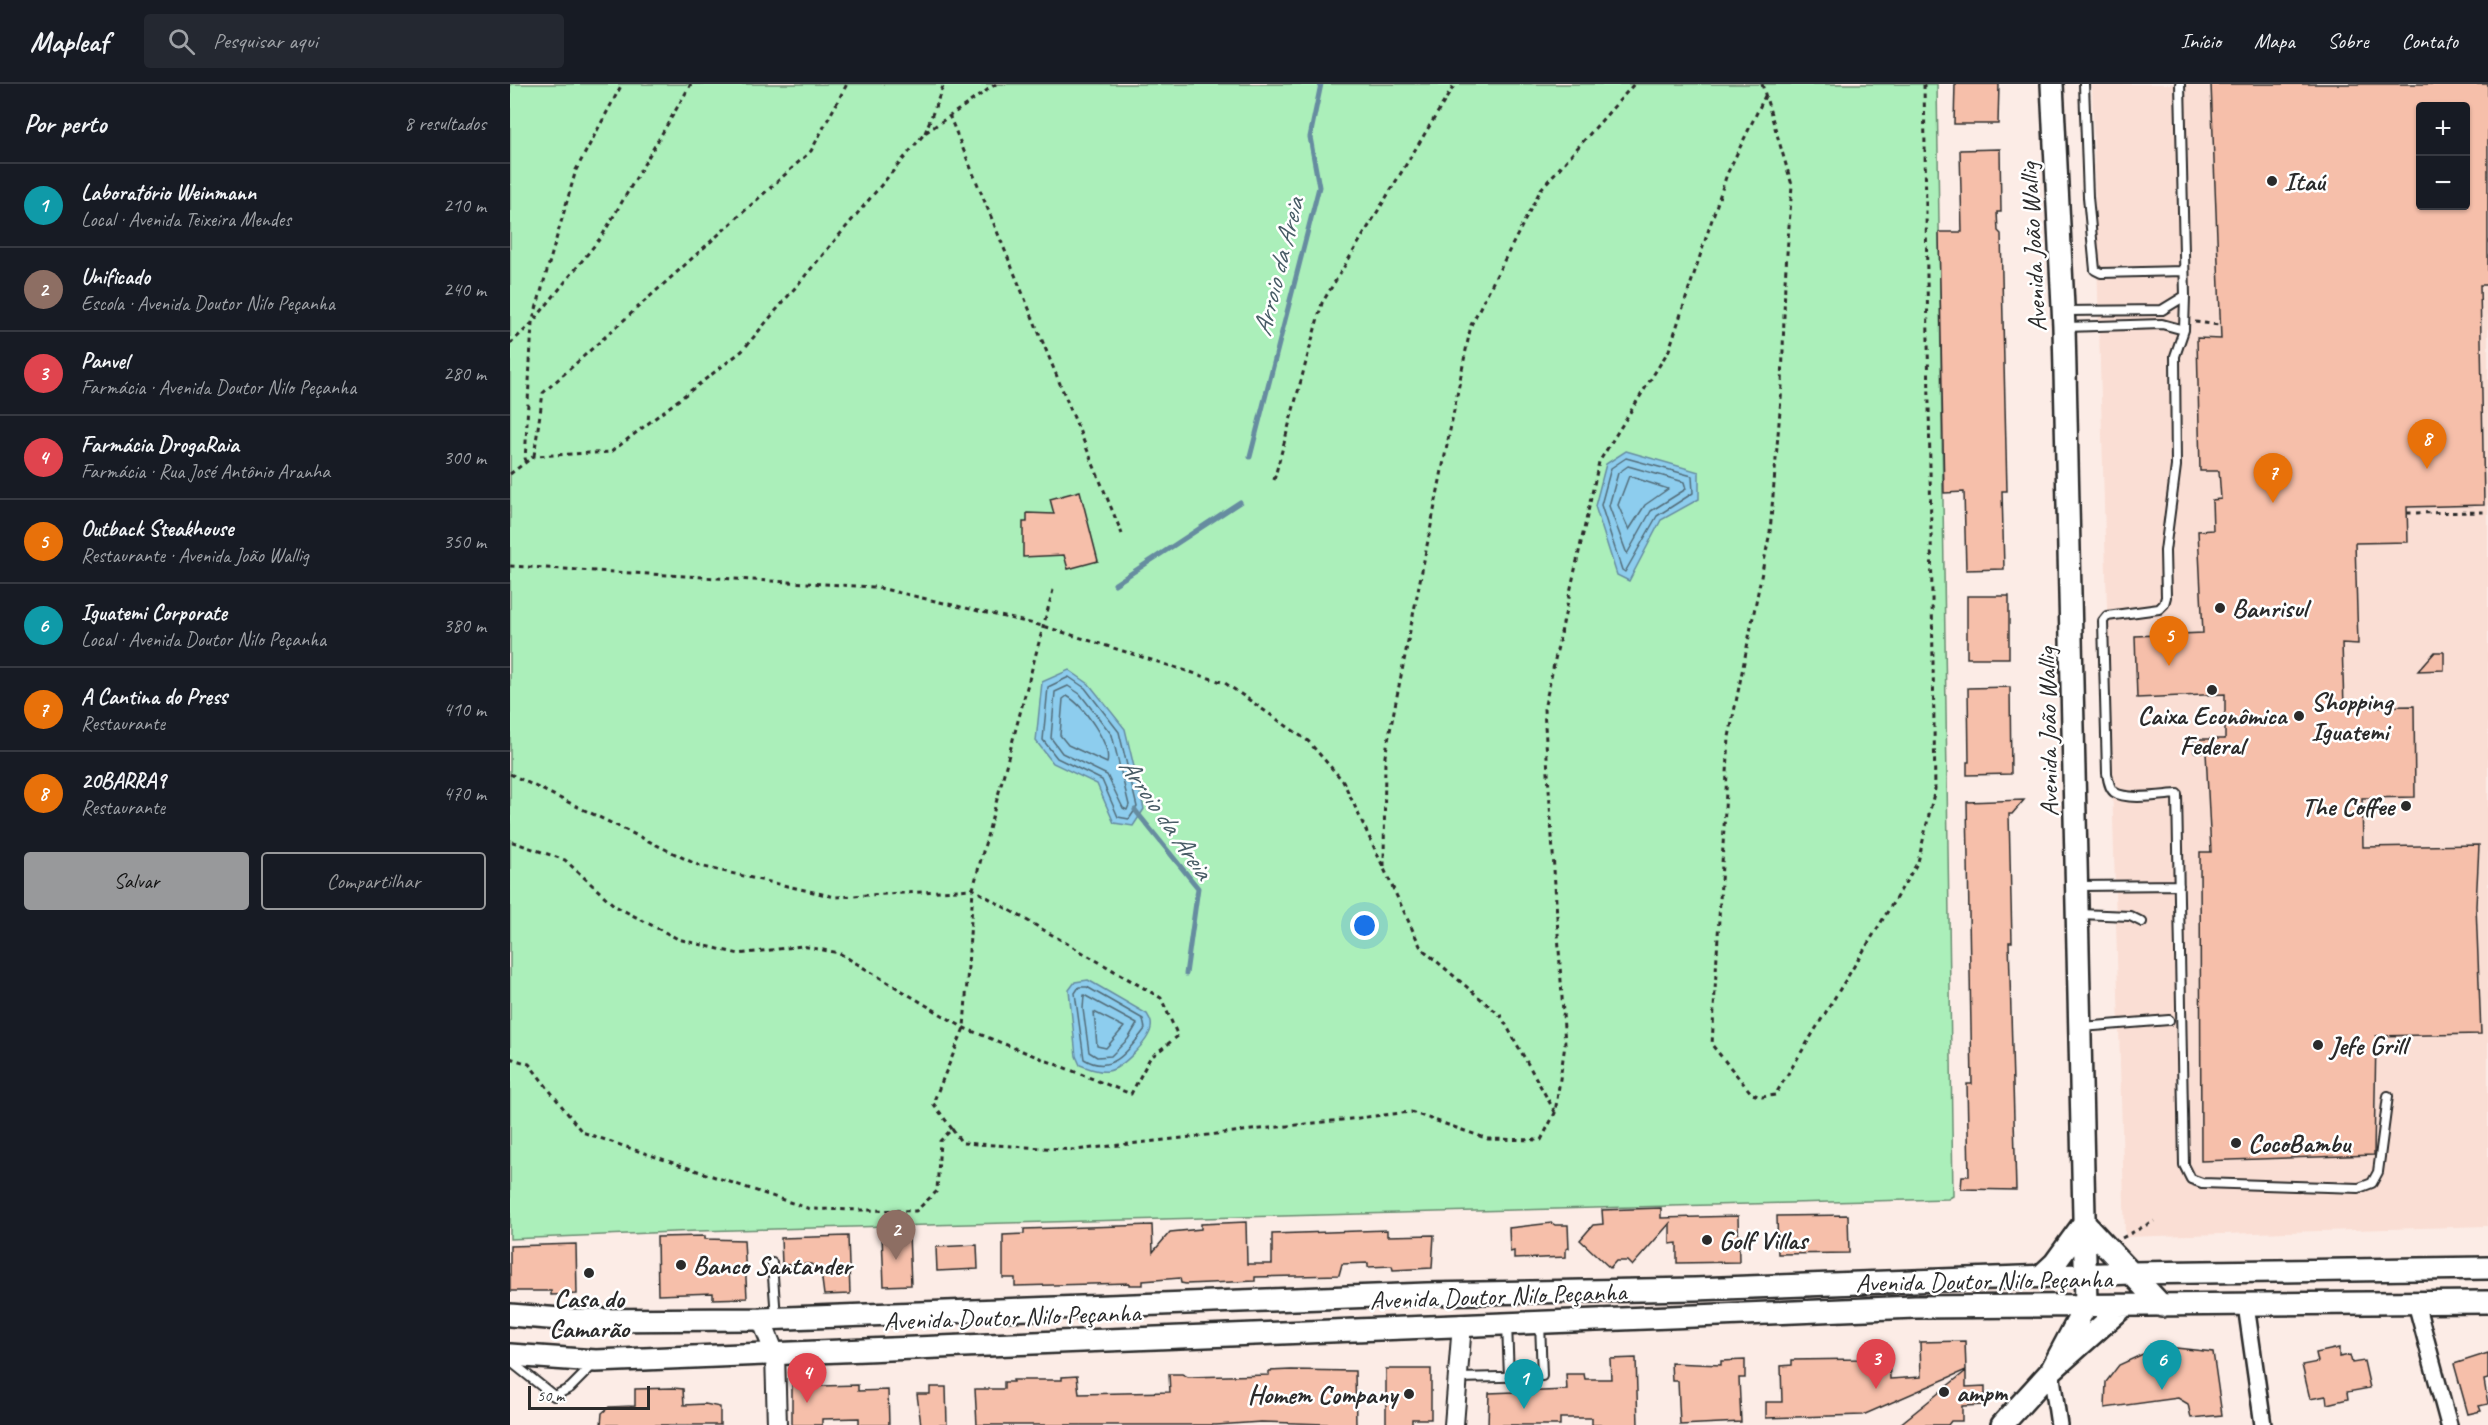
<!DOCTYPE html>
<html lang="pt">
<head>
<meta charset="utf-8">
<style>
	body { margin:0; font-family:Caveat,sans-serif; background:#242831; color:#f1f3f6 }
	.controls { position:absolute; right:18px; top:18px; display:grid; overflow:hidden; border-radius:6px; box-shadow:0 2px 4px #0004 }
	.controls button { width:54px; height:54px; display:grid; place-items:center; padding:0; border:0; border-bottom:2px solid #363941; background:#171b24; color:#f1f3f6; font:30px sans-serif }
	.scale { position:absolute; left:18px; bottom:15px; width:122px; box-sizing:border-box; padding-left:6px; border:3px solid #2b2b2b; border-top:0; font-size:16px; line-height:21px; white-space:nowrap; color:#2b2b2b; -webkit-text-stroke:4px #fff; paint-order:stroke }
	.you { position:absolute; left:855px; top:842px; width:21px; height:21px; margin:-15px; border:4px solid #fff; border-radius:50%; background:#1a73e8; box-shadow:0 0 0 9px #1a73e833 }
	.badge { display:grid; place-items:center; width:39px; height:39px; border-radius:50%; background:#98999b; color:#fff; font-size:20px; font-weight:700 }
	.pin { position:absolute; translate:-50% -50px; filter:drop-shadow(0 2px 3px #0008) }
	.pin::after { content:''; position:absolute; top:32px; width:21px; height:18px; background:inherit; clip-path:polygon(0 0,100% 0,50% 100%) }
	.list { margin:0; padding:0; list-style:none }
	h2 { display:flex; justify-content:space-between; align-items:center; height:78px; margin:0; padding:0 24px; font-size:26px }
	h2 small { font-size:20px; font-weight:400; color:#9ea1a6 }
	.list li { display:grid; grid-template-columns:39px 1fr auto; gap:18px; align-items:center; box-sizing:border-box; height:84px; padding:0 24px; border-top:2px solid #363941 }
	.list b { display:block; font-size:22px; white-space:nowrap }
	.list p { margin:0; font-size:20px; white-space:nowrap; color:#9ea1a6 }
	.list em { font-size:20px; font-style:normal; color:#9ea1a6 }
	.actions { display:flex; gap:12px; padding:18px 24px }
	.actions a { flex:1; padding:14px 0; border:2px solid #98999b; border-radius:6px; text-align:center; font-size:21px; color:#98999b }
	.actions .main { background:#98999b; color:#111 }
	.icon { flex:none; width:33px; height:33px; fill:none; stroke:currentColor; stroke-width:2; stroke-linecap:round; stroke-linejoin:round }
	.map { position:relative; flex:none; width:1978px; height:1341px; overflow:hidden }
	header { display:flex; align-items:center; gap:36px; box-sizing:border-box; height:84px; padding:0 30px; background:#171b24; border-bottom:2px solid #363941 }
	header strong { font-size:28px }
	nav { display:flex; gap:33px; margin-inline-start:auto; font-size:21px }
	.search { width:420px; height:54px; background:#242831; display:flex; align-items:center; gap:15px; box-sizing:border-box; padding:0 21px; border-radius:6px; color:#9ea1a6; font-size:22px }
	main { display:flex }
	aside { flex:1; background:#171b24 }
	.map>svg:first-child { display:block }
	.built { fill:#faded4; fill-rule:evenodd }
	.green { fill:#abefba; stroke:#6b8d72; stroke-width:1.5 }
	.water { fill:#8dcdee; stroke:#668ca0; stroke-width:1.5 }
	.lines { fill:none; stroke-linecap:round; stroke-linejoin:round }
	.shore { stroke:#526c79; stroke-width:1.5 }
	.stream { stroke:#668ca0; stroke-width:5 }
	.building { fill:#f6bfaa; stroke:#2b2b2b; stroke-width:1.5; fill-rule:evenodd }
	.service-casing { stroke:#2b2b2b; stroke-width:12 }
	.minor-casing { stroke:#2b2b2b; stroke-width:20 }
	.tertiary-casing { stroke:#2b2b2b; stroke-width:22 }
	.secondary-casing { stroke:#2b2b2b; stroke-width:26 }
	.path { stroke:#2b2b2b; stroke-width:3; stroke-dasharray:4.5 4.5; stroke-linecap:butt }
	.service { stroke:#fff; stroke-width:8 }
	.minor { stroke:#fff; stroke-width:15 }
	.tertiary { stroke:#fff; stroke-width:18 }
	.secondary { stroke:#fff; stroke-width:21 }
	.poi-dot { fill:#2b2b2b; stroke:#fff; stroke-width:2 }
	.labels { text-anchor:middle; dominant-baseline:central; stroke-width:5; stroke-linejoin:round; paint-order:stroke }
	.poi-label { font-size:26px; font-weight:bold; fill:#2b2b2b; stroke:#fff; text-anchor:start }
	.street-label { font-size:26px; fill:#2b2b2b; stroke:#fff }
	.water-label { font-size:27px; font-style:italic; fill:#485c66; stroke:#fff }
</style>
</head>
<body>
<header>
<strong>Mapleaf</strong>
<div class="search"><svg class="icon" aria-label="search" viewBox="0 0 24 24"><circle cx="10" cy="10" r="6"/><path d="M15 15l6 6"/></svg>Pesquisar aqui</div>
<nav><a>Início</a><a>Mapa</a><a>Sobre</a><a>Contato</a></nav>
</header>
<main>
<aside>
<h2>Por perto<small>8 resultados</small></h2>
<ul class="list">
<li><span class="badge" style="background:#0f9aa8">1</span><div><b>Laboratório Weinmann</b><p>Local · Avenida Teixeira Mendes</p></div><em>210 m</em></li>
<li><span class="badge" style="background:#8d6e63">2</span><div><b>Unificado</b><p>Escola · Avenida Doutor Nilo Peçanha</p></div><em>240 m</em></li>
<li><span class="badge" style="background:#e0444e">3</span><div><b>Panvel</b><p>Farmácia · Avenida Doutor Nilo Peçanha</p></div><em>280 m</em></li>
<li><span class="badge" style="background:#e0444e">4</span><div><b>Farmácia DrogaRaia</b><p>Farmácia · Rua José Antônio Aranha</p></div><em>300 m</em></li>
<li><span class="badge" style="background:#e8710a">5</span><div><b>Outback Steakhouse</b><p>Restaurante · Avenida João Wallig</p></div><em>350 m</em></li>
<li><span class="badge" style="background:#0f9aa8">6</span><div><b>Iguatemi Corporate</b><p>Local · Avenida Doutor Nilo Peçanha</p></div><em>380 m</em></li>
<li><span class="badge" style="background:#e8710a">7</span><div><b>A Cantina do Press</b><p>Restaurante</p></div><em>410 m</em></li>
<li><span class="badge" style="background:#e8710a">8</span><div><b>20BARRA9</b><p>Restaurante</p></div><em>470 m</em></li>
</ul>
<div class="actions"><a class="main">Salvar</a><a>Compartilhar</a></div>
</aside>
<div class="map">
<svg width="1978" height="1341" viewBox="0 0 1978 1341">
	<rect width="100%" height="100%" fill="#fcece6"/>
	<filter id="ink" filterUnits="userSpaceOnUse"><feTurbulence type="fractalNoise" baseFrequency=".0167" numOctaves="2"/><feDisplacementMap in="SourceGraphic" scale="12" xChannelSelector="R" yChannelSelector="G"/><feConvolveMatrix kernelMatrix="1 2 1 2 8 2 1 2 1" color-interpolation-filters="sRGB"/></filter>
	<g filter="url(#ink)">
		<path class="built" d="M1582 0H1978V1142L1615 1153ZM1910 22H1956V122H1910Z"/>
		<path class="green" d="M0 0H1427L1443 1112 1438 1115 187 1147 0 1155Z"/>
		<path class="water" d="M1116 367 1189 388V415L1151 436 1119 497 1107 491 1085 422 1096 380Z
			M559 586 579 600 615 645 634 725 623 742 604 739 587 700 543 679 526 657 532 598Z
			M578 896 637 930C640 935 642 938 641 944 639 957 611 985 598 987 589 989 579 984 570 981L566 972 559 906 565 898Z"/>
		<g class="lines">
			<path class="shore" d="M1116 374 1182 392 1183 409 1147 432 1115 488 1112 486 1091 421 1101 384Z
				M1118 382 1174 398 1176 405 1141 427 1117 470 1099 422 1108 389Z
				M1119 392 1158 405 1135 421 1119 446 1108 421Z
				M559 593 575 604 609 648 627 723 619 735 608 733 592 696 547 674 533 656 538 603Z
				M558 602 570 610 602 651 619 721 617 726 613 724 597 691 552 669 541 654 545 608Z
				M557 612C573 621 602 661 597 679L558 661 550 651 553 615Z
				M569 903H577L633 935 635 945C619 966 602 992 574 975L565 909Z
				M574 911 627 940 618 955 601 972 587 973 579 968 573 925Z
				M584 928 614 943 596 964 587 962Z"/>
			<path class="stream" d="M740 373 809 103 800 53 811 0
				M605 500 730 418
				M625 726 688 804 676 890"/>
		</g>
		<path class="building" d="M1445 0H1489L1488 40H1444Z
			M1701 0H1978V201H1970L1974 421 1897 423 1898 458 1845 459 1848 560 1832 559 1834 623 1904 622 1905 713 1852 714 1853 763 1969 761 1966 822 1971 950 1866 952 1864 1071 1691 1077 1690 768H1701L1696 668H1684V655H1715V610L1627 614 1625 552 1693 549 1688 447 1703 446 1702 416 1711 415 1709 387H1690L1687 254 1711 255ZM1911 22H1956V122H1911Z
			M1490 65 1491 128H1487L1488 147 1491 150 1497 407H1492L1494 485 1456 486 1454 408 1434 409 1429 148H1452L1450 66Z
			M570 407 588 477 558 485 554 471 513 473V438H517V429L544 430 540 415Z
			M1457 512H1499V574H1457Z
			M1925 568H1934V586L1908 587Z
			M1500 603 1501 690 1457 691V678H1459L1458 604Z
			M1514 716 1502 730H1499L1502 858H1499L1506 1106 1451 1105 1452 1092H1459L1457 1000H1462L1457 718Z
			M1151 1124V1134L1228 1132 1229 1178 1167 1179V1159L1160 1160V1139L1122 1182 1117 1177H1106L1100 1184 1070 1156 1083 1141 1093 1140 1092 1126Z
			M1338 1131 1339 1169 1268 1170 1267 1132Z
			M736 1138 737 1180H762V1150L877 1146V1152L924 1151 922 1184 883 1186 882 1182 858 1183V1179L832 1180 829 1191 745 1193V1197L676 1200 671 1199 670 1194 633 1197V1201H619V1199L505 1202V1194H493V1151L514 1150V1145L642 1141 643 1168 660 1148 691 1145V1140Z
			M1042 1139 1045 1141H1058L1059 1164 1056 1165V1173L1004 1175V1167L1000 1168 999 1144Z
			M399 1149 401 1201 374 1202 372 1151Z
			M195 1152V1155L234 1156 237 1214 203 1215V1209L148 1211 147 1153Z
			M338 1152 340 1210 314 1211 311 1188 301 1180 272 1181 271 1154Z
			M66 1160 67 1210 41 1211V1207H0V1162Z
			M467 1161 468 1185 427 1187 426 1163Z
			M1455 1257 1456 1286 1353 1331 1256 1334V1318H1272L1271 1282 1282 1281V1276L1351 1275V1266L1379 1265 1380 1295 1411 1293 1410 1258Z
			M1666 1264 1703 1268 1712 1331 1681 1334 1678 1320 1668 1314 1595 1324 1596 1298 1609 1281 1633 1270Z
			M1829 1264V1273L1840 1271 1842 1279 1854 1277 1860 1304 1837 1308 1838 1315 1817 1320 1816 1312 1800 1315 1792 1281 1808 1278 1806 1269Z
			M1978 1269V1295L1974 1296 1978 1320 1969 1322 1971 1327 1958 1330 1944 1280Z
			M1126 1274 1128 1341H1082V1334H1050V1341H978L979 1309 1057 1306 1056 1290H1074L1075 1295H1101L1100 1275Z
			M1235 1276V1294H1229L1231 1338 1170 1341 1168 1297H1162L1161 1279 1211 1281V1277Z
			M876 1285H921V1335H902V1341H876Z
			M781 1286 845 1287 846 1341 751 1338 706 1341H467L465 1305H494V1298H503V1296H552V1293L567 1292 569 1310 660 1308 659 1290H672L678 1293 759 1291V1287Z
			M1456 1287V1303L1475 1302V1321L1452 1322V1337H1441L1438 1341H1389Z
			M282 1297H311V1302L348 1301V1307L378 1306 379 1341H349V1334L312 1335V1341H282Z
			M420 1303H436L437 1341H411L407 1310H420Z
			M163 1304 173 1305 174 1321 195 1320 210 1323V1341H91L92 1329 99 1323 125 1322V1305Z"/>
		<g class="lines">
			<defs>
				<path id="service" d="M1574 0 1578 113 1585 186 1591 189 1673 187
					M1670 0 1675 212 1674 246 1665 272 1666 382 1655 467 1656 513 1654 520 1649 525 1597 532 1593 537 1597 689C1598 695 1599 704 1604 708 1616 717 1652 711 1667 710L1674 1081 1681 1095 1692 1099 1849 1104 1862 1099 1868 1088 1878 1012
					M1555 227 1652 226 1675 212
					M1556 243 1652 240 1674 246
					M1568 802 1669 801
					M1569 830 1620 832 1632 838
					M1572 943 1659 936
					M262 1179 266 1233
					M997 1240 999 1293
					M0 1277 44 1312 60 1304 83 1281
					M948 1294 1032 1292 1030 1239"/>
				<path id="minor" d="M1906 1219 1939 1341
					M1736 1221 1753 1341
					M1541 1287 1549 1341"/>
				<path id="tertiary" d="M251 1235 265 1270 267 1341
					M944 1341 952 1240"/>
				<path id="secondary" d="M1574 1139 1652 1222
					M1531 1192 1545 1179 1574 1139
					M0 1231 63 1236 251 1235 917 1210 1185 1205 1621 1189 1978 1184
					M0 1271 86 1277 1405 1223 1978 1218
					M1541 1287 1576 1221 1554 243 1542 0
					M1492 1341 1541 1287 1614 1222"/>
			</defs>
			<use href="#service" class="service-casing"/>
			<use href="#minor" class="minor-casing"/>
			<use href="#tertiary" class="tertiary-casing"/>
			<use href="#secondary" class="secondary-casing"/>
			<path class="path" d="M1252 0 1282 101 1275 197 1272 302 1260 448 1219 653 1202 961 1242 1010 1252 1013 1265 1011 1408 778 1425 705 1414 0
				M439 31 612 450
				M415 49 434 0
				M1685 238 1710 241
				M0 260 22 239 66 86 112 0
				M24 372 33 309 301 67 337 0
				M15 378 22 239 92 152 181 0
				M0 390 24 372 101 368 232 267 415 49 486 0
				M764 396 812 219 945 0
				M1897 429 1978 428
				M0 482 365 503 533 542 715 599 798 657 833 697 911 864 991 932 1045 1028
				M0 690 190 782 325 813 463 805 651 914 668 952 640 974 621 1010 454 944 329 869 292 862 229 870 168 855 105 822 55 776 0 757
				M874 782 875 672 961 241 1031 105 1124 0
				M0 974 19 980 72 1048 300 1125 406 1127 427 1107 430 1057 442 1045 452 1059 566 1066 901 1028 978 1055 1031 1056 1045 1029 1055 961 1034 625 1089 378 1159 266 1217 90 1255 12
				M442 1045 423 1019 454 944 463 805 543 506
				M1612 1154 1644 1137"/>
			<use href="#service" class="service"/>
			<use href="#minor" class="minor"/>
			<use href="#tertiary" class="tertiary"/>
			<use href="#secondary" class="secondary"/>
		</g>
	</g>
	<g class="poi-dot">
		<circle cx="1762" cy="97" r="6"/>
		<circle cx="1710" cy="524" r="6"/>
		<circle cx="1702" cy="606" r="6"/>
		<circle cx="1789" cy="632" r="6"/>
		<circle cx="1896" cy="722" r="6"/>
		<circle cx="1808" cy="961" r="6"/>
		<circle cx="1726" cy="1059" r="6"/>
		<circle cx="1197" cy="1156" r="6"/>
		<circle cx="171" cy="1181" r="6"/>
		<circle cx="79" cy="1189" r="6"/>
		<circle cx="1434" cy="1308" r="6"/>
		<circle cx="899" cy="1310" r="6"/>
	</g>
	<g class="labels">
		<g class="poi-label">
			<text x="1774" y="97">Itaú</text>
			<text x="1722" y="524">Banrisul</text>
			<text x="1801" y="617">Shopping<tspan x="1801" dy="30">Iguatemi</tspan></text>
			<text x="1702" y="631" text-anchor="middle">Caixa Econômica<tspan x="1702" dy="30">Federal</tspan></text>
			<text x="1884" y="722" text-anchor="end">The Coffee</text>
			<text x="1820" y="961">Jefe Grill</text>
			<text x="1738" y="1059">CocoBambu</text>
			<text x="1209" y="1156">Golf Villas</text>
			<text x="183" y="1181">Banco Santander</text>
			<text x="79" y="1214" text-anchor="middle">Casa do<tspan x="79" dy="30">Camarão</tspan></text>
			<text x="1446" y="1308">ampm</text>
			<text x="887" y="1310" text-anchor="end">Homem Company</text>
		</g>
		<g class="street-label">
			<text transform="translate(1523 163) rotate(-93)">Avenida João Wallig</text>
			<text transform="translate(1538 648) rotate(-91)">Avenida João Wallig</text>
			<text transform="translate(1474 1197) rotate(-1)">Avenida Doutor Nilo Peçanha</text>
			<text transform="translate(988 1212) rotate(-2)">Avenida Doutor Nilo Peçanha</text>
			<text transform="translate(502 1233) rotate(-2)">Avenida Doutor Nilo Peçanha</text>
		</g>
		<g class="water-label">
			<text transform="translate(768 183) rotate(-76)">Arroio da Areia</text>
			<text transform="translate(656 734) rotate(55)">Arroio da Areia</text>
		</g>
	</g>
</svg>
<div class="controls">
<button>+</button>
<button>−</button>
</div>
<div class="scale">50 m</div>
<div class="you"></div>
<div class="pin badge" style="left:1014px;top:1325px;background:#0f9aa8">1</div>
<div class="pin badge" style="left:386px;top:1176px;background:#8d6e63">2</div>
<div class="pin badge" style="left:1366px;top:1305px;background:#e0444e">3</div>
<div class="pin badge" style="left:297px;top:1319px;background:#e0444e">4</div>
<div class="pin badge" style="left:1659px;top:582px;background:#e8710a">5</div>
<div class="pin badge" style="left:1652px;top:1306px;background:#0f9aa8">6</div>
<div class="pin badge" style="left:1763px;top:419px;background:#e8710a">7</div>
<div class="pin badge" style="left:1917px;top:385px;background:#e8710a">8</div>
</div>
</main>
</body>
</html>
